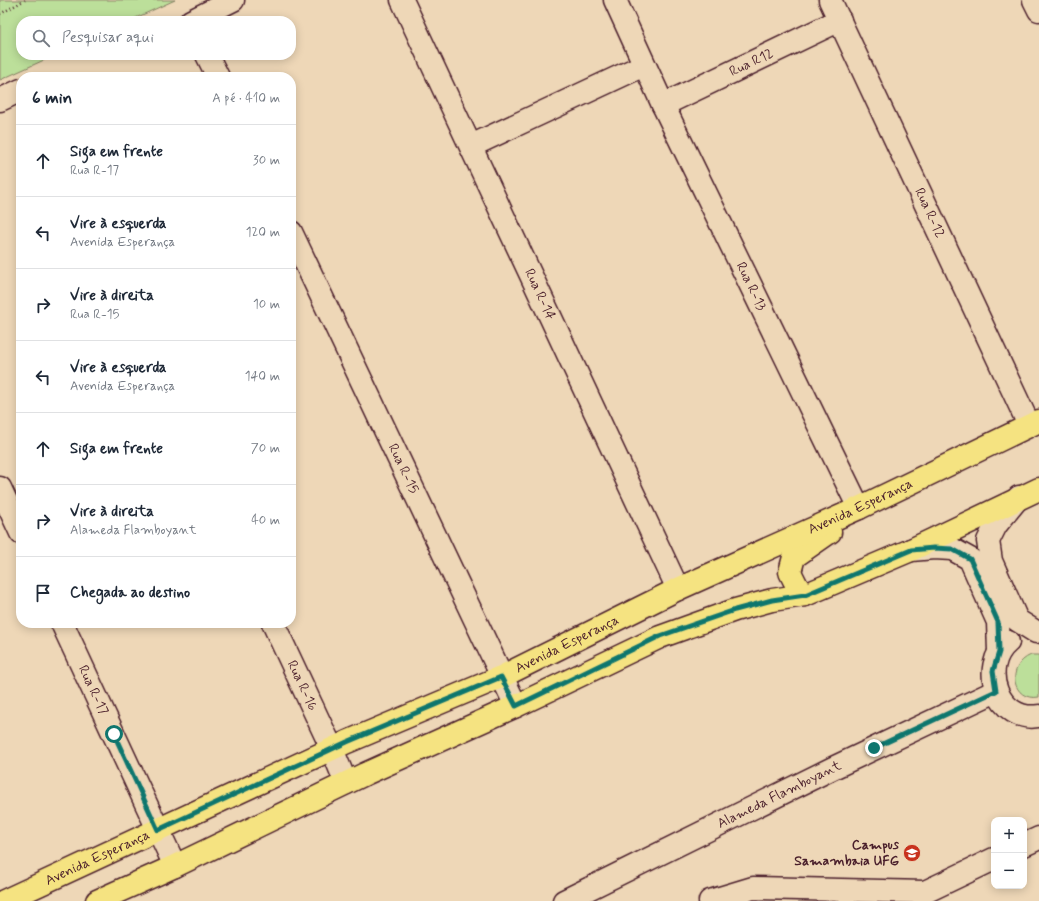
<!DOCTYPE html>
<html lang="pt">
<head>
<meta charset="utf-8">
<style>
	body { margin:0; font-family:Mynerve,sans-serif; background:#f2f2f3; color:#1f2937 }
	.controls { position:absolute; right:12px; bottom:12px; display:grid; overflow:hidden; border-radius:8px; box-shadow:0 2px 10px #0003 }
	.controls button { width:36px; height:36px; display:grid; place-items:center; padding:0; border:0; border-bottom:1px solid #e0e1e3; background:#fff; color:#1f2937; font:20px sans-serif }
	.stop { position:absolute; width:12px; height:12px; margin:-9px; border:3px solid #0f766e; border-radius:50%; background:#fff }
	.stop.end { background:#0f766e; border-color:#fff; box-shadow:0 1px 4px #0008 }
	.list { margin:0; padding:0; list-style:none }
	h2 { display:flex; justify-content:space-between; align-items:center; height:52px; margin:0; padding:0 16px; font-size:17px }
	h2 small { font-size:13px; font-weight:400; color:#747a83 }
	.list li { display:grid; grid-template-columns:26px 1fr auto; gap:12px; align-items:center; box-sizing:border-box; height:72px; padding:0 16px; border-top:1px solid #e0e1e3 }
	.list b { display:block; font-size:15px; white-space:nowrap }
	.list p { margin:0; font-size:13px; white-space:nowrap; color:#747a83 }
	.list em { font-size:13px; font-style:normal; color:#747a83 }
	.icon { flex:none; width:22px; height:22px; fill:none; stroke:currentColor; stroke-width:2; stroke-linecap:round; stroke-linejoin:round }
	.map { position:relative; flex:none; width:1039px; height:901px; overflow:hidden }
	.search { position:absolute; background:#fff; box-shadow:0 2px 10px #0003; left:16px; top:16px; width:280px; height:44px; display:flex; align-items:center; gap:10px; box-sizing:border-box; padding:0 14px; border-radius:16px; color:#747a83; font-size:15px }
	.panel { position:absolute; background:#fff; box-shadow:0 2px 10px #0003; left:16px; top:72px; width:280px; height:556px; border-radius:16px }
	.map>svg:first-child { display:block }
	.green { fill:#bcdf9a; stroke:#837f62 }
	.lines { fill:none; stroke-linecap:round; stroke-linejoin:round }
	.minor-casing { stroke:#4a1f2b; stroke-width:25 }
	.major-casing { stroke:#4a1f2b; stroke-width:25 }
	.path { stroke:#4a1f2b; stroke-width:2.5; stroke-dasharray:1 3; stroke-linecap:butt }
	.minor { stroke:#eed7b7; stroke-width:22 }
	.major { stroke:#f5e381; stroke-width:22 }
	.route { stroke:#0f766e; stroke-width:5 }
	.labels { text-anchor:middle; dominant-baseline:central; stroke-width:3.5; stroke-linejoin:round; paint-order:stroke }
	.street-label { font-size:14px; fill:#4a1f2b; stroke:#eed7b7 }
	.poi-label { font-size:14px; font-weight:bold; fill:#4a1f2b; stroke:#eed7b7; text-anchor:end }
</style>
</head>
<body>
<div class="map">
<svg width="1039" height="901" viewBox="0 0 1039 901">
	<rect width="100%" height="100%" fill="#eed7b7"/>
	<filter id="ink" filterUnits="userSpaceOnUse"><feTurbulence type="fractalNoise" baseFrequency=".025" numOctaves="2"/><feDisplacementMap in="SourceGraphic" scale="8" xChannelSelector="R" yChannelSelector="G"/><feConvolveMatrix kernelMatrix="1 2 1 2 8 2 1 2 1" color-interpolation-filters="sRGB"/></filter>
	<g filter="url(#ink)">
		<path class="green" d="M0 0H175L129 21H21V55H55L0 80Z
			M1031 655H1039V697C1012 702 1005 666 1031 655Z"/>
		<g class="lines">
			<defs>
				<g id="minor">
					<path id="s1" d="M402 0 678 589"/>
					<path id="s2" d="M615 0 663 105 859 508"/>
					<path id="s3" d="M830 0 1029 425"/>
					<path d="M1034 0 1039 10"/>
					<path d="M191 21 233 0"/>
					<path d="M207 55 218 77"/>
					<path d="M0 100 21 90"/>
					<path id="s4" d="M663 105 840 20"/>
					<path d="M471 146 644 65"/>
					<path id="s5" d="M291 232 516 706"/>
					<path d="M0 488 21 533"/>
					<path d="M1019 497 996 525 988 541 991 561 1017 620 1036 632"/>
					<path d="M911 550 934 548 952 549 970 559 998 622 999 652"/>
					<path id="s6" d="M62 623 175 866"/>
					<path id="s7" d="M273 623 332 749 346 783"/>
					<path d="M1008 642C978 667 998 723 1039 716"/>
					<path d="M1024 845 1039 838"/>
					<path id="s8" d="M564 901 833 768 996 691"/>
					<path d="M710 901 753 888 925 892 994 859"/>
				</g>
				<g id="major">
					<path d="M805 595 797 586 790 572 794 557 830 532"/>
					<path id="s9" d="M4 901 347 742 501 677 678 589 859 508 1039 421"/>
					<path d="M97 901 175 866 365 774 516 706 660 637 735 610 772 600 805 595 911 550 1039 489"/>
				</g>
			</defs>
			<use href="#minor" class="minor-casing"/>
			<use href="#major" class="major-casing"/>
			<path class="path" d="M0 14 25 0"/>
			<use href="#minor" class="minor"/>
			<use href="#major" class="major"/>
		</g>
	</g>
	<g class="lines" filter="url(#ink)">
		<path class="route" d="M114 734 158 830 347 742 501 677 516 706 660 636 735 610 772 600 805 595 911 550 934 548 952 549 970 559 998 622 999 652 993 671 996 691 874 748"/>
	</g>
	<defs>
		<symbol id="university-disc" viewBox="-11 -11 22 22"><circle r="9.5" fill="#c8321e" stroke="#eed7b7"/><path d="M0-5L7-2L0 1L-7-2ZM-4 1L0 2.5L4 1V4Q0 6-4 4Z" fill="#fff"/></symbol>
	</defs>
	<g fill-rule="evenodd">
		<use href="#university-disc" x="902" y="843" width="20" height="20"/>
	</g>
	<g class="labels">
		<g class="street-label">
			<text stroke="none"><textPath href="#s4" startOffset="98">Rua R12</textPath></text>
			<text stroke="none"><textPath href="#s3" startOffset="235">Rua R-12</textPath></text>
			<text stroke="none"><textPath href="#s2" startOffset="317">Rua R-13</textPath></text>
			<text stroke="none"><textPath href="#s1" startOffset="325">Rua R-14</textPath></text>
			<text stroke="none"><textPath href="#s5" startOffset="262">Rua R-15</textPath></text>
			<text stroke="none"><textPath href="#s9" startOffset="943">Avenida Esperança</textPath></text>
			<text stroke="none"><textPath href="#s9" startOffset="619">Avenida Esperança</textPath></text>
			<text stroke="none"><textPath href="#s7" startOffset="69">Rua R-16</textPath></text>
			<text stroke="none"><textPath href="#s6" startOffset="74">Rua R-17</textPath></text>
			<text stroke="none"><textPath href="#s8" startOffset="240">Alameda Flamboyant</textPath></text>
			<text stroke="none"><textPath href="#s9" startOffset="103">Avenida Esperança</textPath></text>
		</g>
		<g class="poi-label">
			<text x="899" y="845">Campus<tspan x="899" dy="16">Samambaia UFG</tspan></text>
		</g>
	</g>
</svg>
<div class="controls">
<button>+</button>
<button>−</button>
</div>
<div class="stop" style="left:114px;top:734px"></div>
<div class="stop end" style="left:874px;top:748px"></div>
<div class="search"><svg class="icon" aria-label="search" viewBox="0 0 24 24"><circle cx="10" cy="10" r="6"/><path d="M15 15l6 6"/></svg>Pesquisar aqui</div>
<section class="panel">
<h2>6 min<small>A pé · 410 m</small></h2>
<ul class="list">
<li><svg class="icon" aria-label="ahead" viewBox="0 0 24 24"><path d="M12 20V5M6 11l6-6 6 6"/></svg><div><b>Siga em frente</b><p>Rua R-17</p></div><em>30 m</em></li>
<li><svg class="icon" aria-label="left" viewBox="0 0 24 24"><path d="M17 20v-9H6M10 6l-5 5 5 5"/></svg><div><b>Vire à esquerda</b><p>Avenida Esperança</p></div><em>120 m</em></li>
<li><svg class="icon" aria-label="right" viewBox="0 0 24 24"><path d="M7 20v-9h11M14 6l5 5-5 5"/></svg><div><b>Vire à direita</b><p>Rua R-15</p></div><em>10 m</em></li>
<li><svg class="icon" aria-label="left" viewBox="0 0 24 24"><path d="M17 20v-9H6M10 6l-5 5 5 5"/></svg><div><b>Vire à esquerda</b><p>Avenida Esperança</p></div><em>140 m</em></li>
<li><svg class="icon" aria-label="ahead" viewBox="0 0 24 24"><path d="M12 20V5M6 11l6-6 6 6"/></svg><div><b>Siga em frente</b></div><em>70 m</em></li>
<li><svg class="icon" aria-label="right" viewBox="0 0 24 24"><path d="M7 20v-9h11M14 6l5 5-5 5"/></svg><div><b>Vire à direita</b><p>Alameda Flamboyant</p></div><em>40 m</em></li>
<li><svg class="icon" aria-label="arrive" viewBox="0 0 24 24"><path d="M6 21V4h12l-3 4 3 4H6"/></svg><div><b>Chegada ao destino</b></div></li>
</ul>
</section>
</div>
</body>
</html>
